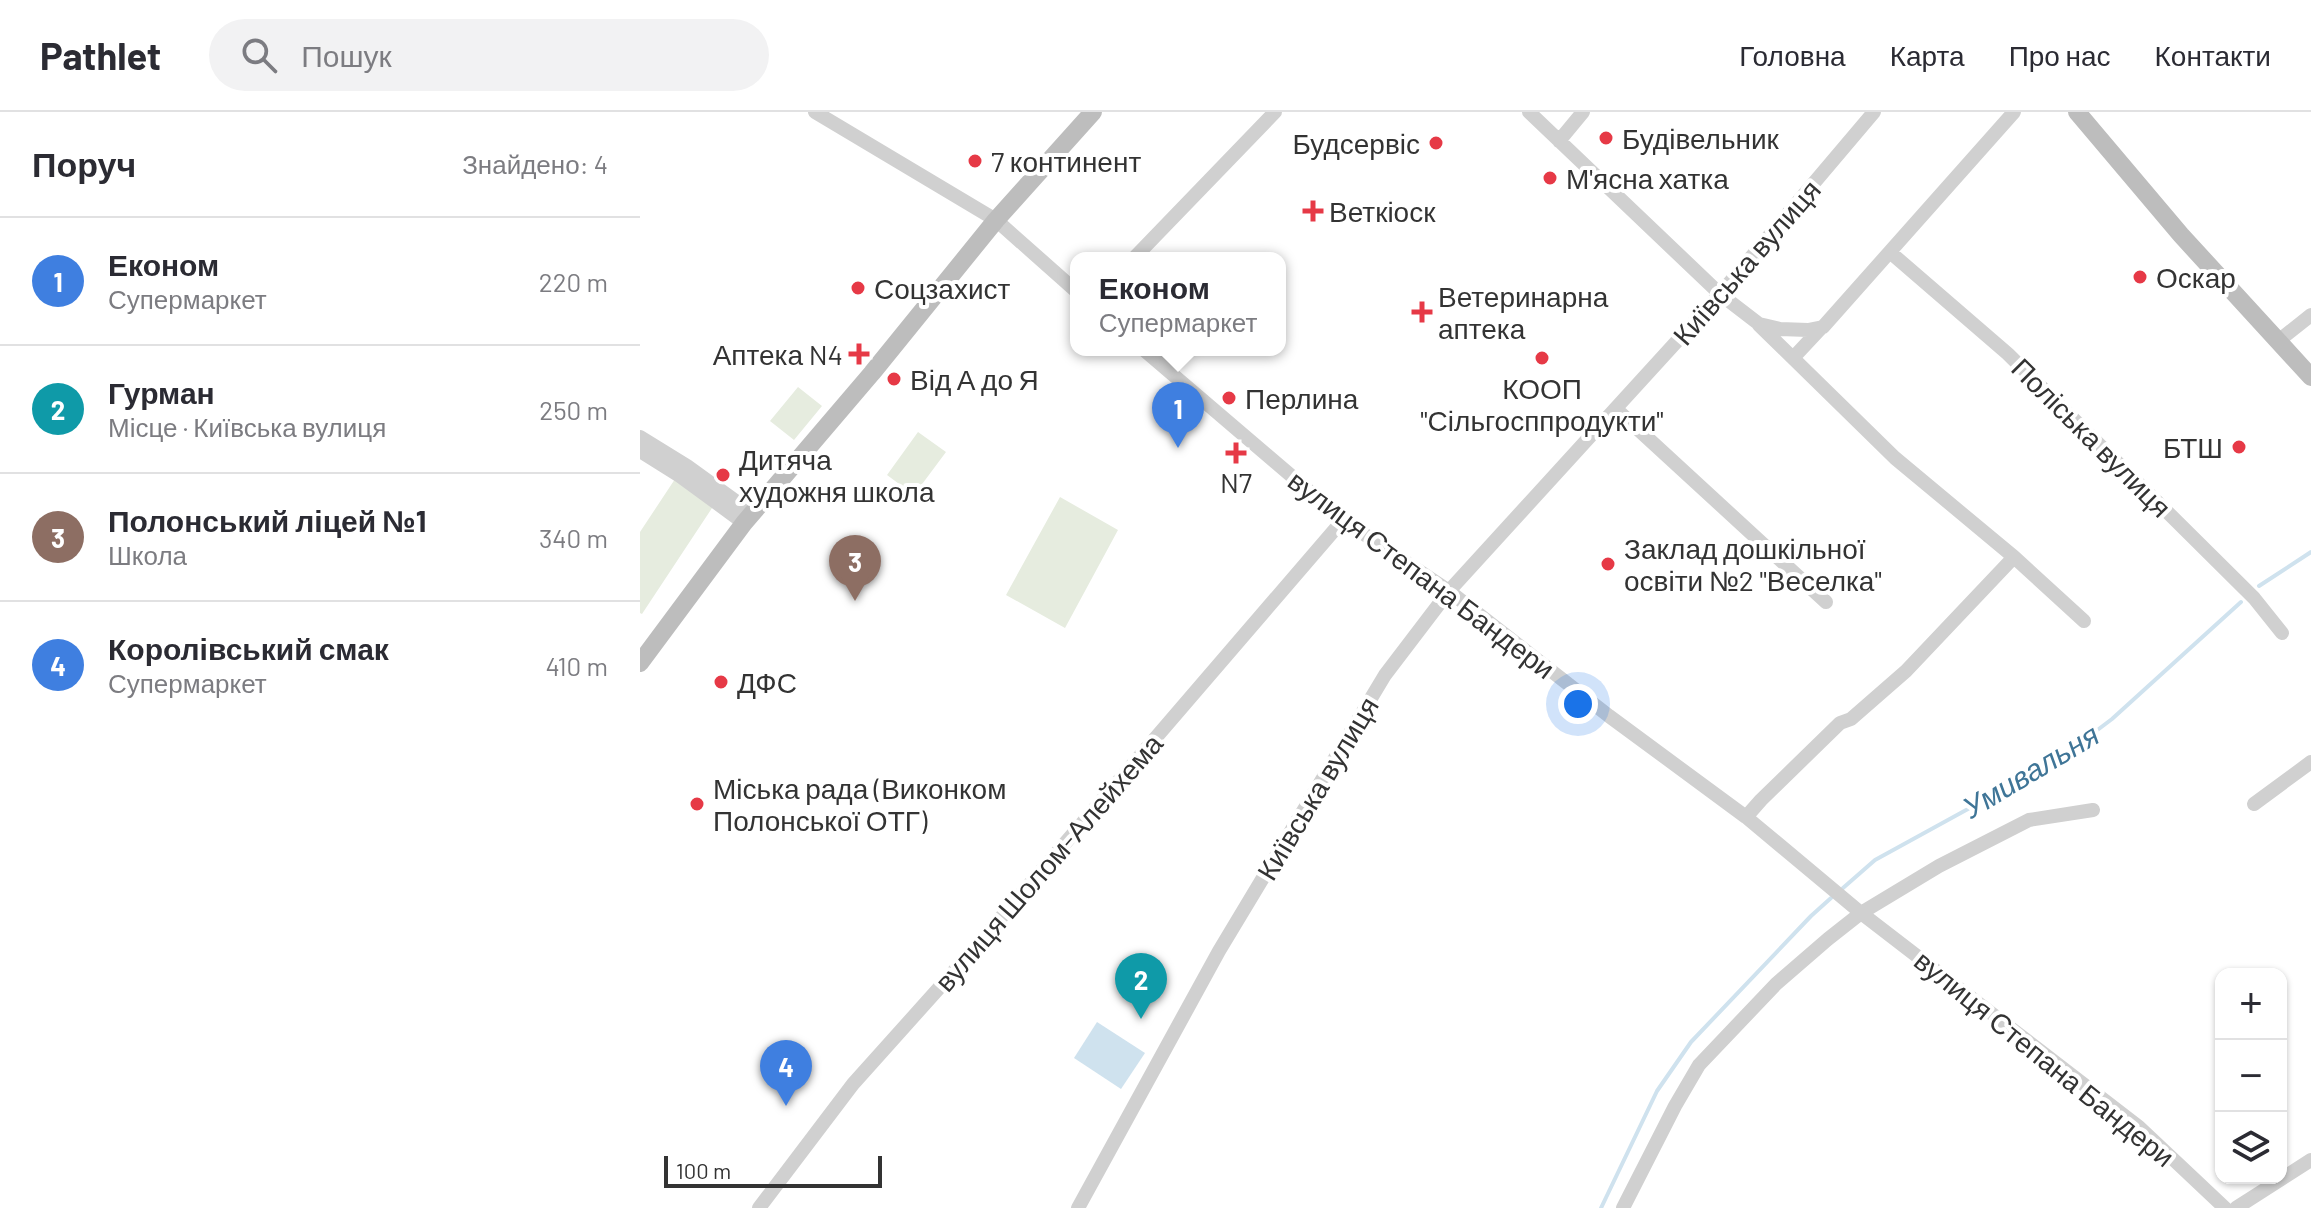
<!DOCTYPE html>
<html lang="uk">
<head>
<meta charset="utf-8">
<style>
	body { margin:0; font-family:Barlow,sans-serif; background:#f2f2f3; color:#2b2b33 }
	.controls { position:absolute; right:24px; bottom:24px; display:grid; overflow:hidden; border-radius:16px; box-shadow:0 2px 6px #0004 }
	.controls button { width:72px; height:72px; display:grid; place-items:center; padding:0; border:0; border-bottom:2px solid #e1e1e2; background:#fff; color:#2b2b33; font:40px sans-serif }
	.scale { position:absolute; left:24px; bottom:20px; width:218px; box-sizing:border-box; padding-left:8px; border:4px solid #333; border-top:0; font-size:22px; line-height:28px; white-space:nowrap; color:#333; -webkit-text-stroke:6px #fff; paint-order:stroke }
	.you { position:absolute; left:938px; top:592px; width:28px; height:28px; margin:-20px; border:6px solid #fff; border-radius:50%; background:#1a73e8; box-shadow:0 0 0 12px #1a73e833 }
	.badge { display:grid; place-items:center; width:52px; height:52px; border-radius:50%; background:#e63946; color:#fff; font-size:26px; font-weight:700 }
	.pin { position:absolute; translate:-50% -66px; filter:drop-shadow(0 2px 4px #0008) }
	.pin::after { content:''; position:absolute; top:42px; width:28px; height:24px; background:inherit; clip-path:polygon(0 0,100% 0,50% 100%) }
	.popup { position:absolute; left:430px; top:140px; width:216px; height:104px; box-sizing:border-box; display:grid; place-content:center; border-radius:16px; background:#fff; filter:drop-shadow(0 2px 6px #0005); font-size:26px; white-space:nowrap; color:#7c7c81 }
	.popup b { font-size:30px; color:#2b2b33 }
	.popup::after { content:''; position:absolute; left:50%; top:100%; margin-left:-16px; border:16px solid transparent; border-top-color:#fff }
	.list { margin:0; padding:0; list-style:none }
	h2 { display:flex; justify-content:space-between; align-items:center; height:104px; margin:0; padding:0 32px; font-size:34px }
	h2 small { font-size:26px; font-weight:400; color:#7c7c81 }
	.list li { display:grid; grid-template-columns:52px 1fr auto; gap:24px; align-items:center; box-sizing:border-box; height:128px; padding:0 32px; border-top:2px solid #e1e1e2 }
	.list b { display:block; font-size:30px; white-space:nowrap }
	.list p { margin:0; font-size:26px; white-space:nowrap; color:#7c7c81 }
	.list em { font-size:26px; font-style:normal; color:#7c7c81 }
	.icon { flex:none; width:44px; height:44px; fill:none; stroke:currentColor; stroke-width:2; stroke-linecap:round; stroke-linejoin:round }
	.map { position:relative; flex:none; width:1671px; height:1096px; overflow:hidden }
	header { display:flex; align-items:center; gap:48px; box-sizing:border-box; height:112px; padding:0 40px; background:#fff; border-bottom:2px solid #e1e1e2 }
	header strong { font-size:38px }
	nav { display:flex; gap:44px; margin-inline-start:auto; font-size:28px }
	.search { width:560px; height:72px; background:#f2f2f3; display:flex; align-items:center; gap:20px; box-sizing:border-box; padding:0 28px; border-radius:44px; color:#7c7c81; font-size:30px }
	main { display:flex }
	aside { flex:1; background:#fff }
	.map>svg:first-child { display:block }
	.green { fill:#e6ecdf }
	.water { fill:#cfe2ee }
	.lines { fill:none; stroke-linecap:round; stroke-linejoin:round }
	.stream { stroke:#cfe2ee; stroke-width:4 }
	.minor { stroke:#d0d0d0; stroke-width:14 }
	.secondary { stroke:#bdbdbd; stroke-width:18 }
	.poi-dot { fill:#e63946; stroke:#fff; stroke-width:3 }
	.labels { text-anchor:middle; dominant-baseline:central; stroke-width:8; stroke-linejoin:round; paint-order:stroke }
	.poi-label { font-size:28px; fill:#333; stroke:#fff; text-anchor:start }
	.street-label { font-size:28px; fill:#333; stroke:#fff }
	.water-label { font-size:30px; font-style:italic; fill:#3f7597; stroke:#fff }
</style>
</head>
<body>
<header>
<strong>Pathlet</strong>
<div class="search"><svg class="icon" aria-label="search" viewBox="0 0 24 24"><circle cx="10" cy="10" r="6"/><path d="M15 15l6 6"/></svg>Пошук</div>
<nav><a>Головна</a><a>Карта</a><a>Про нас</a><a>Контакти</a></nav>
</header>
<main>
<aside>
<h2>Поруч<small>Знайдено: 4</small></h2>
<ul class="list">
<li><span class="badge" style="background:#3f7fe0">1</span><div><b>Економ</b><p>Супермаркет</p></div><em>220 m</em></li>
<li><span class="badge" style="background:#0f9aa8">2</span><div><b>Гурман</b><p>Місце · Київська вулиця</p></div><em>250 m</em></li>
<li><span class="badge" style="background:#8d6e63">3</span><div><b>Полонський ліцей №1</b><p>Школа</p></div><em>340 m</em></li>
<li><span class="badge" style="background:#3f7fe0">4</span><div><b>Королівський смак</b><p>Супермаркет</p></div><em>410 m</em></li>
</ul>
</aside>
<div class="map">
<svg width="1671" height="1096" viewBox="0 0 1671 1096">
	<rect width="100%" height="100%" fill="#fff"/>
	<path class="green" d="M158 275 182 294 154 328 130 309Z
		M278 320 306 340 274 383 247 363Z
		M37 364 76 390 2 502 0 501V420Z
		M420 385 478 418 425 516 366 483Z"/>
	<path class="water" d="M457 910 505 941 481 977 434 946Z"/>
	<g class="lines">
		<path class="stream" d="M1619 474 1671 440
			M1203 776 1235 748 1419 647 1472 607 1601 490
			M961 1096 1017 979 1051 930 1171 804 1191 786"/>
		<path class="minor" d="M175 0 356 108 436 179
			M889 0 1080 182 1119 212 1140 217 1168 218 1183 215 1374 0
			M919 29 943 0
			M1251 141 1368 242 1614 486 1642 521
			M494 146 635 0
			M1119 213 1255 346 1374 445 1444 509
			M1637 230 1671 203
			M504 238 703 408 809 479 969 604 1106 705 1221 801 1499 1015 1585 1096
			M1153 246 1182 215
			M976 297 1186 490
			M0 325 47 354 112 401
			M0 339 40 364 104 411
			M1614 692 1671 650
			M1106 705 1121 688 1200 611 1211 607 1266 559 1374 445
			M119 1096 213 972 334 837 703 408
			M438 1096 579 839 745 563 809 479 1080 182 1234 0
			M983 1096 1035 994 1059 953 1136 872 1188 827 1221 801 1299 754 1389 708 1453 698
			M1596 1096 1671 1048"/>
		<path class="secondary" d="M1437 0 1541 123 1671 265
			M0 551 104 411 232 261 356 108 453 0"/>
	</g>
	<g class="poi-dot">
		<circle cx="966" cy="26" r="8"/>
		<circle cx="796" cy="31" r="8"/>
		<circle cx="335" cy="49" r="8"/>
		<circle cx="910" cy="66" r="8"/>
		<path d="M669 87h8v8h8v8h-8v8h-8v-8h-8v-8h8z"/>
		<circle cx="1500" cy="165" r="8"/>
		<circle cx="218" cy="176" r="8"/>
		<path d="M778 188h8v8h8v8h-8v8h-8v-8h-8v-8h8z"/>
		<path d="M215 230h8v8h8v8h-8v8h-8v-8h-8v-8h8z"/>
		<circle cx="902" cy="246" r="8"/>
		<circle cx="254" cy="267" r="8"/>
		<circle cx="589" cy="286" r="8"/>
		<circle cx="1599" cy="335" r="8"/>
		<path d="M592 329h8v8h8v8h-8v8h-8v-8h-8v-8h8z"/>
		<circle cx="83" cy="363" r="8"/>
		<circle cx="968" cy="452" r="8"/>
		<circle cx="81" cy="570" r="8"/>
		<circle cx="57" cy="692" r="8"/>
	</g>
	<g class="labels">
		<g class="poi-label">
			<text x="982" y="26">Будівельник</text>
			<text x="780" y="31" text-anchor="end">Будсервіс</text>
			<text x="351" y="49">7 континент</text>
			<text x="926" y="66">М'ясна хатка</text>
			<text x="689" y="99">Веткіоск</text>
			<text x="1516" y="165">Оскар</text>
			<text x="234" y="176">Соцзахист</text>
			<text x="798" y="184">Ветеринарна<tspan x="798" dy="32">аптека</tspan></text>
			<text x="203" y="242" text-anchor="end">Аптека N4</text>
			<text x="270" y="267">Від А до Я</text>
			<text x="902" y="276" text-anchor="middle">КООП<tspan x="902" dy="32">"Сільгосппродукти"</tspan></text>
			<text x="605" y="286">Перлина</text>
			<text x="1583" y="335" text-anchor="end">БТШ</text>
			<text x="99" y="347">Дитяча<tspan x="99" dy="32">художня школа</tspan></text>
			<text x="596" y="370" text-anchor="middle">N7</text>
			<text x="984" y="436">Заклад дошкільної<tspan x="984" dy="32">освіти №2 "Веселка"</tspan></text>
			<text x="97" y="570">ДФС</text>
			<text x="73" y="676">Міська рада (Виконком<tspan x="73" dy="32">Полонської ОТГ)</tspan></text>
		</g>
		<g class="street-label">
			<text transform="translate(1106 150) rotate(-49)">Київська вулиця</text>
			<text transform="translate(1452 325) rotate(45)">Поліська вулиця</text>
			<text transform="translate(782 462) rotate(37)">вулиця Степана Бандери</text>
			<text transform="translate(677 676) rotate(-59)">Київська вулиця</text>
			<text transform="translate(408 750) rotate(-49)">вулиця Шолом-Алейхема</text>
			<text transform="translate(1405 946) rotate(39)">вулиця Степана Бандери</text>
		</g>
		<g class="water-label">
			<text transform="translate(1390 658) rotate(-31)">Умивальня</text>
		</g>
	</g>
</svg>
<div class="controls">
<button>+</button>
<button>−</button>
<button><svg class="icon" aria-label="layers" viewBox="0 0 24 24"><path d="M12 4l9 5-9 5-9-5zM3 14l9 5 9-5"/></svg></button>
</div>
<div class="scale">100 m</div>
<div class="you"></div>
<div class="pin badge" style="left:538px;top:336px;background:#3f7fe0">1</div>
<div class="popup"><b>Економ</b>Супермаркет</div>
<div class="pin badge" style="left:501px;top:907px;background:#0f9aa8">2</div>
<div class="pin badge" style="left:215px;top:489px;background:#8d6e63">3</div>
<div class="pin badge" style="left:146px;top:994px;background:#3f7fe0">4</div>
</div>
</main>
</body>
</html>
